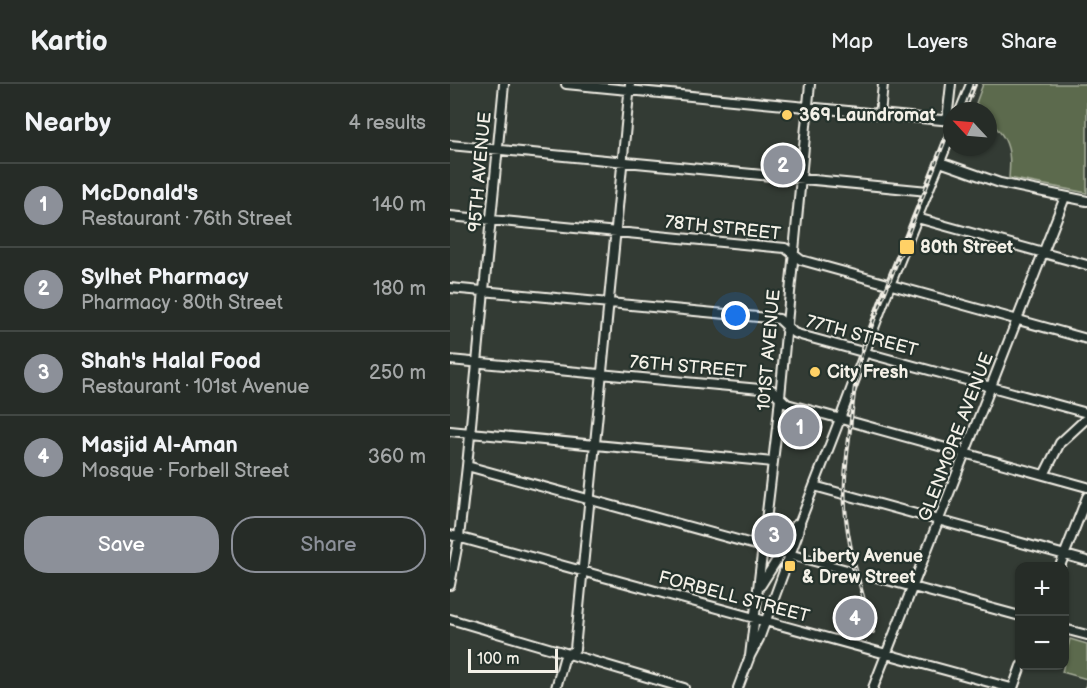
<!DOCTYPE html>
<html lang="en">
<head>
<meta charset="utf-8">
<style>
	body { margin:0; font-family:"Balsamiq Sans",sans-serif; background:#2e342f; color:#f1f3f6 }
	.controls { position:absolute; right:18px; bottom:18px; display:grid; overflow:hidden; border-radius:12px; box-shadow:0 2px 4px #0004 }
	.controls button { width:54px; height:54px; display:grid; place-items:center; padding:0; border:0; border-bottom:2px solid #424844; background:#262c27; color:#f1f3f6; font:30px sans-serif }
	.compass { position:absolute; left:493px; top:18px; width:54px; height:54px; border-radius:50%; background:#262c27; box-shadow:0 2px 4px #0004; rotate:296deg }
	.scale { position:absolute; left:18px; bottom:15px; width:90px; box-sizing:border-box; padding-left:6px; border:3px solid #f4f1e8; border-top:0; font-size:16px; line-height:21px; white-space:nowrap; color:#f4f1e8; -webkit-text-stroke:4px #26332d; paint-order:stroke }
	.you { position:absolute; left:286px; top:232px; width:21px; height:21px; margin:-15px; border:4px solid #fff; border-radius:50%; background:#1a73e8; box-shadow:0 0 0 9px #1a73e833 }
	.badge { display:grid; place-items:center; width:39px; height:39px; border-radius:50%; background:#8c9099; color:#fff; font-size:20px; font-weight:700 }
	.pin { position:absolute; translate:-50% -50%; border:3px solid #fff; box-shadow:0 2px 6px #0006 }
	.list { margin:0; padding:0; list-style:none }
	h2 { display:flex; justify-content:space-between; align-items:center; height:78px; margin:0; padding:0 24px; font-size:26px }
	h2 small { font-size:20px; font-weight:400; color:#a4a7a7 }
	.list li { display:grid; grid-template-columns:39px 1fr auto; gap:18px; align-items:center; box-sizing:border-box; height:84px; padding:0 24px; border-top:2px solid #424844 }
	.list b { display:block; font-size:22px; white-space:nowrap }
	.list p { margin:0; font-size:20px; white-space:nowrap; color:#a4a7a7 }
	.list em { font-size:20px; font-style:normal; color:#a4a7a7 }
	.actions { display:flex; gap:12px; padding:18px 24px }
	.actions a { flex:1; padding:14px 0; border:2px solid #8c9099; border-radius:24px; text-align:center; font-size:21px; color:#8c9099 }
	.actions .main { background:#8c9099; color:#fff }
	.map { position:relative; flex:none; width:637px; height:604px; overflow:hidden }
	header { display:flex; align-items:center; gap:36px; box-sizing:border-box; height:84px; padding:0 30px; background:#262c27; border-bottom:2px solid #424844 }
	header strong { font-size:28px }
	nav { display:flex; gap:33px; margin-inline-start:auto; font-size:21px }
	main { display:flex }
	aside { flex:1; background:#262c27 }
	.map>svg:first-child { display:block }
	.green { fill:#5c6b4d; stroke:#a8ae9a; stroke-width:1.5 }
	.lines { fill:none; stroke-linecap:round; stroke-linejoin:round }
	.minor-casing { stroke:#f4f1e8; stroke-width:12 }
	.minor { stroke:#26332d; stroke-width:8 }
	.rail-casing { stroke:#f4f1e8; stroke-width:4 }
	.rail { stroke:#26332d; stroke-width:1.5; stroke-dasharray:4.5; stroke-linecap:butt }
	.poi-dot { fill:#ffd166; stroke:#26332d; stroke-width:2 }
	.labels { text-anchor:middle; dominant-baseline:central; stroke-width:4.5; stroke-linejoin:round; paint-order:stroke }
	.poi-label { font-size:18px; font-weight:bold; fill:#f4f1e8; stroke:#26332d; text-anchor:start }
	.street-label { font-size:18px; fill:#f4f1e8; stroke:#26332d }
</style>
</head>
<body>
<header>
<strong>Kartio</strong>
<nav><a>Map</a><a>Layers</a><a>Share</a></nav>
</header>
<main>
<aside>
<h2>Nearby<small>4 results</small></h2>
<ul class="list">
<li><span class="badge">1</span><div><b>McDonald's</b><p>Restaurant · 76th Street</p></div><em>140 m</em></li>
<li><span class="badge">2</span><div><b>Sylhet Pharmacy</b><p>Pharmacy · 80th Street</p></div><em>180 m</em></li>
<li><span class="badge">3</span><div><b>Shah's Halal Food</b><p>Restaurant · 101st Avenue</p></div><em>250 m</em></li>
<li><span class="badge">4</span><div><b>Masjid Al-Aman</b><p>Mosque · Forbell Street</p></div><em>360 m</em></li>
</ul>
<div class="actions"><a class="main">Save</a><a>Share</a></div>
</aside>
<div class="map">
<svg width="637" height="604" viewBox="0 0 637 604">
	<rect width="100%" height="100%" fill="#333b34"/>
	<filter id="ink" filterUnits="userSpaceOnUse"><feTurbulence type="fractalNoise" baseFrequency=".0167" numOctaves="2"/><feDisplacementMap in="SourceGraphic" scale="12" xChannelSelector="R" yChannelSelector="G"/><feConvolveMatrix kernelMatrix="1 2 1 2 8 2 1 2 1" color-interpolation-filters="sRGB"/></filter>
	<g filter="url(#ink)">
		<path class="green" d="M533 0H637V109L559 94C560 81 561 68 555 56 550 45 538 39 538 27H533L526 19Z
			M620 555 637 560V604H635L637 595 612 588Z"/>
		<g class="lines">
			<defs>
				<path id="minor" d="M116 0 502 37
					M510 27 521 0
					M430 30 433 0
					M497 36 501 0
					M0 61 478 107
					M490 78 550 99 637 117
					M0 132 335 164 351 176 637 255
					M467 134 637 181
					M0 204 329 235 344 249 354 252 637 329
					M0 276 322 306 337 320 637 403
					M0 347 323 378
					M17 382 397 486
					M594 391 610 359 637 334
					M364 402 637 477
					M0 451 561 604
					M610 482 637 413
					M426 493 570 532
					M0 501 9 453 17 382 54 0
					M311 501 332 468 346 441 350 438 390 335 440 201 502 48
					M0 535 234 604
					M614 545 637 551
					M300 572 327 344 360 0
					M106 604 114 575 125 565 180 0
					M288 604 300 572 309 555 347 452 350 440
					M423 604 615 113
					M563 604 571 582"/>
			</defs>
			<use href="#minor" class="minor-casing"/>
			<use href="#minor" class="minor"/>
			<defs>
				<path id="rail" d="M514 27 524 0
					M423 548C412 507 398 466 395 423 393 394 398 365 401 336 404 309 406 285 415 259L502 38"/>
			</defs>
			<use href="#rail" class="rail-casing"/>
			<use href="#rail" class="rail"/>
		</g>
	</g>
	<g class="poi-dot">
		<circle cx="337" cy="31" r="6"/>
		<rect x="449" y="155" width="16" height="16" rx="3"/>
		<circle cx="365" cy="288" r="6"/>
		<rect x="334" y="476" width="12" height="12" rx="3"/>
	</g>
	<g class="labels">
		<g class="poi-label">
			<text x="349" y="31">369 Laundromat</text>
			<text x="470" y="163">80th Street</text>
			<text x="377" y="288">City Fresh</text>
			<text x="352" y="472">Liberty Avenue<tspan x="352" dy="21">&amp; Drew Street</tspan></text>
		</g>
		<g class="street-label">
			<text transform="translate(30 88) rotate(-85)">95TH AVENUE</text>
			<text transform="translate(273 144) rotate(6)">78TH STREET</text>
			<text transform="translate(412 252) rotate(15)">77TH STREET</text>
			<text transform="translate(319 266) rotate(-85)">101ST AVENUE</text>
			<text transform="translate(238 283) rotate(5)">76TH STREET</text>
			<text transform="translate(506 353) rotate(-69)">GLENMORE AVENUE</text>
			<text transform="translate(284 513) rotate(15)">FORBELL STREET</text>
		</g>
	</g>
</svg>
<div class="controls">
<button>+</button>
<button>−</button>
</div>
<svg class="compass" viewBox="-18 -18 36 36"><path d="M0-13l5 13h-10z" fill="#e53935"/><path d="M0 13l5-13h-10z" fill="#a4a7a7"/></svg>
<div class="scale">100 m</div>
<div class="you"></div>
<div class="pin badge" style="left:350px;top:343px">1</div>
<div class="pin badge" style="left:333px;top:81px">2</div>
<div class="pin badge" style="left:324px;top:451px">3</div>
<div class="pin badge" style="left:405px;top:534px">4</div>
</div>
</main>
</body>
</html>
